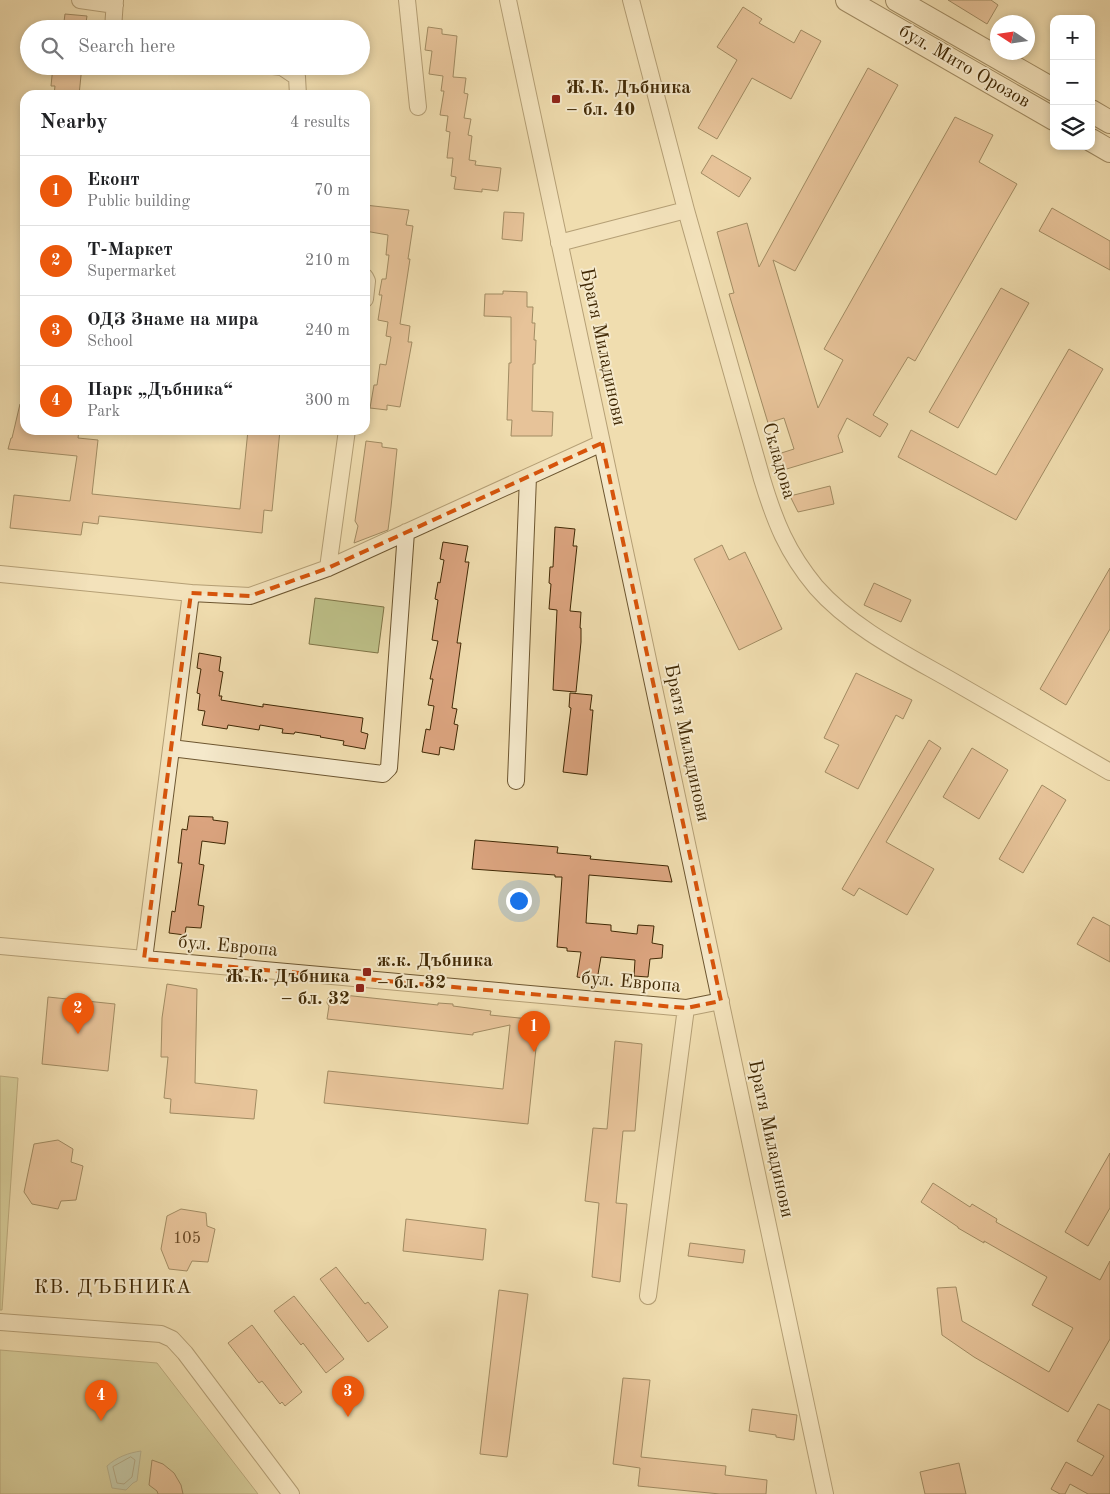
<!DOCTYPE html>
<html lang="en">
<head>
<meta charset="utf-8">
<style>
	body { margin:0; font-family:"Old Standard TT",serif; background:#f2f2f2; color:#202124 }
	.controls { position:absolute; right:15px; top:15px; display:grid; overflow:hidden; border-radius:10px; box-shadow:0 2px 8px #0003 }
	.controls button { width:45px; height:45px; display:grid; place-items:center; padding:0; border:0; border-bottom:1px solid #e0e0e0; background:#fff; color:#202124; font:25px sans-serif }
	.compass { position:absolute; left:990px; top:15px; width:45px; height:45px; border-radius:50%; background:#fff; box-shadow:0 2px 8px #0003; rotate:282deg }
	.you { position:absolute; left:518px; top:900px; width:18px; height:18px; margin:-12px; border:4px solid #fff; border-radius:50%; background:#1a73e8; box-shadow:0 0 0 8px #1a73e833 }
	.badge { display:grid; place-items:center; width:32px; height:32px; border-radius:50%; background:#ea580c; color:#fff; font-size:16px; font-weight:700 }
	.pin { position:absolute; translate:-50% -41px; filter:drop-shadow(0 1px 2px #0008) }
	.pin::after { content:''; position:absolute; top:26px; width:18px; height:15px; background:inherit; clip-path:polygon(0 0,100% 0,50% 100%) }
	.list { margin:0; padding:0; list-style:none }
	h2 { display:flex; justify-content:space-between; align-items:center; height:65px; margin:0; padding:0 20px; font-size:21px }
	h2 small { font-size:16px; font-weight:400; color:#757577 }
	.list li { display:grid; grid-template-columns:32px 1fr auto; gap:15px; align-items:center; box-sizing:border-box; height:70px; padding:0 20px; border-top:1px solid #e0e0e0 }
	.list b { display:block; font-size:19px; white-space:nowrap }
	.list p { margin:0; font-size:16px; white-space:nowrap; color:#757577 }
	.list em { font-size:16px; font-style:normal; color:#757577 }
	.icon { flex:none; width:28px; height:28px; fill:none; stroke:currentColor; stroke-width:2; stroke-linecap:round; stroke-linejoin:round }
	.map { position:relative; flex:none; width:1110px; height:1494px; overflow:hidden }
	.search { position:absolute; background:#fff; box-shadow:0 2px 8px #0003; left:20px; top:20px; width:350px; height:55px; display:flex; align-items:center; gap:12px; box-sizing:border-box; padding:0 18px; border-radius:28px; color:#757577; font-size:19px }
	.panel { position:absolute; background:#fff; box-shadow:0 2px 8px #0003; left:20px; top:90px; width:350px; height:345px; border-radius:15px }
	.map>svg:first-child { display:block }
	.green { fill:#bdc088; stroke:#7f7446 }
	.water { fill:#9abcac; stroke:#768169 }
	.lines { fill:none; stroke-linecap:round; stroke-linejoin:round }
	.shore { stroke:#6e7258; stroke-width:1 }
	.building { fill:#dba47f; stroke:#412905 }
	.minor-casing { stroke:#6d5630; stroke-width:18 }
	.secondary-casing { stroke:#412905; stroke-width:24 }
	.minor { stroke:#f5e9cb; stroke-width:16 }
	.secondary { stroke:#f5e9cb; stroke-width:22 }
	.marked { fill:none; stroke:#d7540b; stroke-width:4; stroke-dasharray:10 6; stroke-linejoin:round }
	.poi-dot { fill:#8f2418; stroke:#f5e9cb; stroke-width:2 }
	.labels { text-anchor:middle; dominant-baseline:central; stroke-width:4; stroke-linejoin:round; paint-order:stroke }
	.number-label { font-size:16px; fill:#684824 }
	.street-label { font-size:19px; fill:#412905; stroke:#f5e9cb }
	.poi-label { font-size:19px; font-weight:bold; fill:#412905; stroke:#f5e9cb; text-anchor:start }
	.neighbourhood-label { font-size:20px; letter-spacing:1px; fill:#412905; stroke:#f5e9cb }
</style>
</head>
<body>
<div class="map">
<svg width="1110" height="1494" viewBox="0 0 1110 1494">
	<rect width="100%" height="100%" fill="#f0ddaf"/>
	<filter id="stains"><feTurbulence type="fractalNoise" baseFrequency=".004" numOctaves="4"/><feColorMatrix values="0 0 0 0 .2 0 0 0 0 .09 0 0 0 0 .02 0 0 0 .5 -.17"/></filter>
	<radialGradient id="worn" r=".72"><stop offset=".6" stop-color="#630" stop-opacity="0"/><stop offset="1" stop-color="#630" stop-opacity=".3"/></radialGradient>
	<path class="green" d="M315 598 384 607 378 653 309 644Z
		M0 1076 18 1078 2 1310H0Z
		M0 1350 157 1363 258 1494H0Z"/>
	<path class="water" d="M141 1451 137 1481 133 1483 126 1490 112 1488 107 1466C117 1457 128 1453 141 1451Z"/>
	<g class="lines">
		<path class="shore" d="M131 1457 135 1460 132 1477 124 1484 117 1483 113 1467Z"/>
	</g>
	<path class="building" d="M948 0H991L998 5 987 24Z
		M743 7 762 19 759 23 794 43 801 30 821 41 791 99 752 78 717 139 698 128 737 60 717 47Z
		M65 14 87 16 85 29H63Z
		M428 27 442 29V34L457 36 453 77 466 78 464 93 468 94 464 118 471 119 468 135 472 136 469 160 476 161 475 165 501 168 498 191 482 189V192L454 189 456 177 451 176 453 158H447L450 132 446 131 448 116 440 115 444 91H441L443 76 429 74 432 51 425 50Z
		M53 66H82L79 95H54L55 86H51Z
		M868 68 898 85 795 271 773 260 818 408 843 360 824 349 955 117 993 135 979 162 1017 184 915 361 908 357 873 415 888 424 880 437 847 418 838 436 843 452 780 471 775 455 794 449 784 418 768 423 729 294 734 293 717 232 747 223 759 267Z
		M712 155 751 178 739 197 701 173Z
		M365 205 409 210 406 225 413 226 408 259H410L400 324 410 326 408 342H412L400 407 387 405V410L370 408 374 385H377L380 364 386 365 391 337 386 336 388 322 378 320 382 295H379L382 279H386L389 255H386L388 235 365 231Z
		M1052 208 1110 241V270L1039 231Z
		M504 212 524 213 522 241 502 239Z
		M1001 288 1029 303 958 428 929 412Z
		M503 291 527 292V307H533L532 323H535L534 340H536L535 364H533L532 411 553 412 552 436H511L512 420H507L509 363H511V317L484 316 485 294H503Z
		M1069 349 1103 369 1016 520 898 457 911 430 996 475Z
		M20 404H25V430H79L78 438 98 440 92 494 240 509 248 430H280L272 511 264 510 262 533 99 516 98 524 83 522 81 535 10 528 14 495 70 501 77 456 8 449 11 438H12Z
		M366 441 382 443V447L397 449 391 507 388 530 354 543 358 526 355 521Z
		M830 486 834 504 798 512 790 496Z
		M555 527 575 529 573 546H577L570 611 581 612 580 628H581V642L576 692 553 690 557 610 549 609 551 584 549 583 550 567H553Z
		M443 542 468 546 465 562H469L457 643H461L452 708 457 709 454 724 458 725 454 750 440 747 439 755 422 752 426 729 430 730 434 706 428 705 433 679H430L438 641 432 640 438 600 435 599 438 582 440 583 444 560 440 559Z
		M722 545 729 560 745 552 782 629 739 650 694 559Z
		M1110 568V629L1066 705 1040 689Z
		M874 583 911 600 901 622 864 605Z
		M199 653 221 657 219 671 223 672 219 696H222L221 700 263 707V704L363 718 361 732 368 734 365 749 343 745 344 741 320 737 321 736 295 732 294 734 282 733 283 729 260 725 259 730 228 725 227 729 202 725 205 711 198 710 200 694 197 693 201 669 197 668Z
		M856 673 912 700 903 719 896 715 858 789 825 772 839 745 824 738Z
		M570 693 592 695 590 710H593L587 775 563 772 571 708 569 707Z
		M929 740 941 748 886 842 934 869 907 915 859 888 854 896 842 889Z
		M972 748 1008 770 979 819 943 797Z
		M1042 785 1066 800 1023 873 999 859Z
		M189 816 213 817V820L228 822 225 844 202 841 199 864 204 865 198 905 204 906 201 928 186 927 185 935 169 933 172 911 175 912 182 863H178L182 829 187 830Z
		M475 840 558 847 557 853 591 856 590 859 668 866 672 882 589 875 586 923 611 925V931L637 934 638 925 654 926 652 943 663 945 662 958 650 959 648 977 634 976 635 960 601 957 597 980 577 977 581 952 567 951V948L557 947 562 877H555V875L472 869Z
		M1093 917 1110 926V962L1077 944Z
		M167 984 197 989 195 1083 257 1090 254 1119 170 1113 171 1099 164 1098 168 1057H161L162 1018Z
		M334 994 438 1005V1003L453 1004V1006L491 1011 490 1015 539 1020 528 1124 324 1103 328 1071 503 1089 510 1025 473 1033V1035L327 1019 329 1006 327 1003 328 998Z
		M48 997 115 1004 108 1071 42 1064Z
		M615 1041 642 1044 635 1131H623L616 1203 627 1204 620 1282 592 1277 599 1203 585 1201 593 1128 607 1129Z
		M58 1140 73 1149 71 1162 83 1166 76 1200 61 1201 58 1209 32 1204 24 1192 34 1144Z
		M1110 1153V1208L1088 1246 1065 1232Z
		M933 1183 970 1207 972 1204 997 1219 996 1222 1100 1280 1110 1261V1339L1068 1412 974 1357 942 1335 937 1288 956 1287 962 1321 1049 1372 1073 1328 1032 1305 1047 1277 984 1241V1243L958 1228V1227L921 1202Z
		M181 1209 206 1213 207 1226 215 1229 208 1262 192 1261 187 1271 169 1269 161 1249 167 1216Z
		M406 1219 486 1229 483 1260 403 1251Z
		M690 1243 745 1250 743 1263 688 1256Z
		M336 1267 365 1304 368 1302 388 1327 368 1342 320 1279Z
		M499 1290 528 1294 507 1457 480 1454Z
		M294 1296 344 1359 326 1373 303 1343 301 1345 274 1311Z
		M252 1325 302 1392 285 1406 282 1402 280 1404 262 1381 259 1383 228 1343Z
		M623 1378 650 1380 641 1457 726 1466 725 1475 767 1480 766 1494H720L638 1486 640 1468 613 1464Z
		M1098 1404 1110 1410V1494H1088L1070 1484 1065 1494H1060L1051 1489 1066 1462 1092 1476 1104 1456 1077 1441Z
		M752 1409 797 1415 794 1440 776 1437V1435L749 1431Z
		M152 1460 163 1464 174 1473 181 1485 183 1494H158L157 1491 149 1485Z
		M959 1463 966 1494H925L920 1472Z"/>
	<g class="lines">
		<defs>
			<path id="minor" d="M80 0 115 5
				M407 0 418 107
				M508 0 825 1494
				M631 0 686 210 762 479C775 522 787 552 816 587 851 627 903 653 949 679 1003 710 1057 741 1110 772
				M113 29 115 0
				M273 66 282 67 297 77 298 95
				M559 243 686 210
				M365 277 367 281 365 299
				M328 568 347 430
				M0 574 191 593 250 596 328 568 602 443
				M171 748 383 774 389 768 406 532
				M516 781 528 477
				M0 946 686 1008 721 1001
				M144 959 191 593
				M648 1296 686 1008
				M0 1322 161 1334 172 1339 185 1353 291 1494"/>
			<path id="secondary" d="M847 0 1054 119
				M897 0 1054 90
				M1091 111 1110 122
				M1091 140 1110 151"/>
		</defs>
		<use href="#minor" class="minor-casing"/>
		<use href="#secondary" class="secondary-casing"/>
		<use href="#minor" class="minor"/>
		<use href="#secondary" class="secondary"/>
	</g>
	<path d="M0 0H1110V1494H0ZM602 443 721 1001 686 1008 144 959 191 593 250 596 328 568Z" fill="#f0ddaf" fill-opacity=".55" fill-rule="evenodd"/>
	<path class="marked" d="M602 443 721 1001 686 1008 144 959 191 593 250 596 328 568Z"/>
	<g class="poi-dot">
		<rect x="551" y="94" width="10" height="10" rx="2.5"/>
		<rect x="362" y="967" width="10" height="10" rx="2.5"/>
		<rect x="355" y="983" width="10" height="10" rx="2.5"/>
	</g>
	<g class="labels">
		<g class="number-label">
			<text x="187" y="1239">105</text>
		</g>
		<g class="street-label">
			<text transform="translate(964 67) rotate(30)">бул. Мито Орозов</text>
			<text transform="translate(602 347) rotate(78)">Братя Миладинови</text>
			<text transform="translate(778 461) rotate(74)">Складова</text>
			<text transform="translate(686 743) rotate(78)">Братя Миладинови</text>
			<text transform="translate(228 947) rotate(5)">бул. Европа</text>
			<text transform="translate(631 983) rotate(5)">бул. Европа</text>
			<text transform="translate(770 1139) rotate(78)">Братя Миладинови</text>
		</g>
		<g class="poi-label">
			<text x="566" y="88">Ж.К. Дъбника<tspan x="566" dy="22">– бл. 40</tspan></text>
			<text x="377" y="961">ж.к. Дъбника<tspan x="377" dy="22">– бл. 32</tspan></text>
			<text x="350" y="977" text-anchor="end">Ж.К. Дъбника<tspan x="350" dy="22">– бл. 32</tspan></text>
		</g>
		<g class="neighbourhood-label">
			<text x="113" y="1288">КВ. ДЪБНИКА</text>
		</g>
	</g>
	<rect width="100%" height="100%" filter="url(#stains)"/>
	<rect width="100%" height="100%" fill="url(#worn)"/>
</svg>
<div class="controls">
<button>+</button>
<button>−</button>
<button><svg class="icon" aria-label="layers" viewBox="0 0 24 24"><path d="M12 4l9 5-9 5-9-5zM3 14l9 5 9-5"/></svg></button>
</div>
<svg class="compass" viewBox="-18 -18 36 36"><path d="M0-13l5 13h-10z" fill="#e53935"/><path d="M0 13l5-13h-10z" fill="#757577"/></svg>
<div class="you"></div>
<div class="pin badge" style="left:534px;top:1052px">1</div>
<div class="pin badge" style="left:78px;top:1034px">2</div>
<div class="pin badge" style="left:348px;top:1417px">3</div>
<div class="pin badge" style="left:101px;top:1421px">4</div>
<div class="search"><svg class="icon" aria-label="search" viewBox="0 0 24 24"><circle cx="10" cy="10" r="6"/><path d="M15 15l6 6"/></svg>Search here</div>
<section class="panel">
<h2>Nearby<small>4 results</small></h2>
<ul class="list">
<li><span class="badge">1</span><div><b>Еконт</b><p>Public building</p></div><em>70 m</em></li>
<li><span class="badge">2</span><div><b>Т-Маркет</b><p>Supermarket</p></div><em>210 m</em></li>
<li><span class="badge">3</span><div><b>ОДЗ Знаме на мира</b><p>School</p></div><em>240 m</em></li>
<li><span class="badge">4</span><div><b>Парк „Дъбника“</b><p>Park</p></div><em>300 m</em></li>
</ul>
</section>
</div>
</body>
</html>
